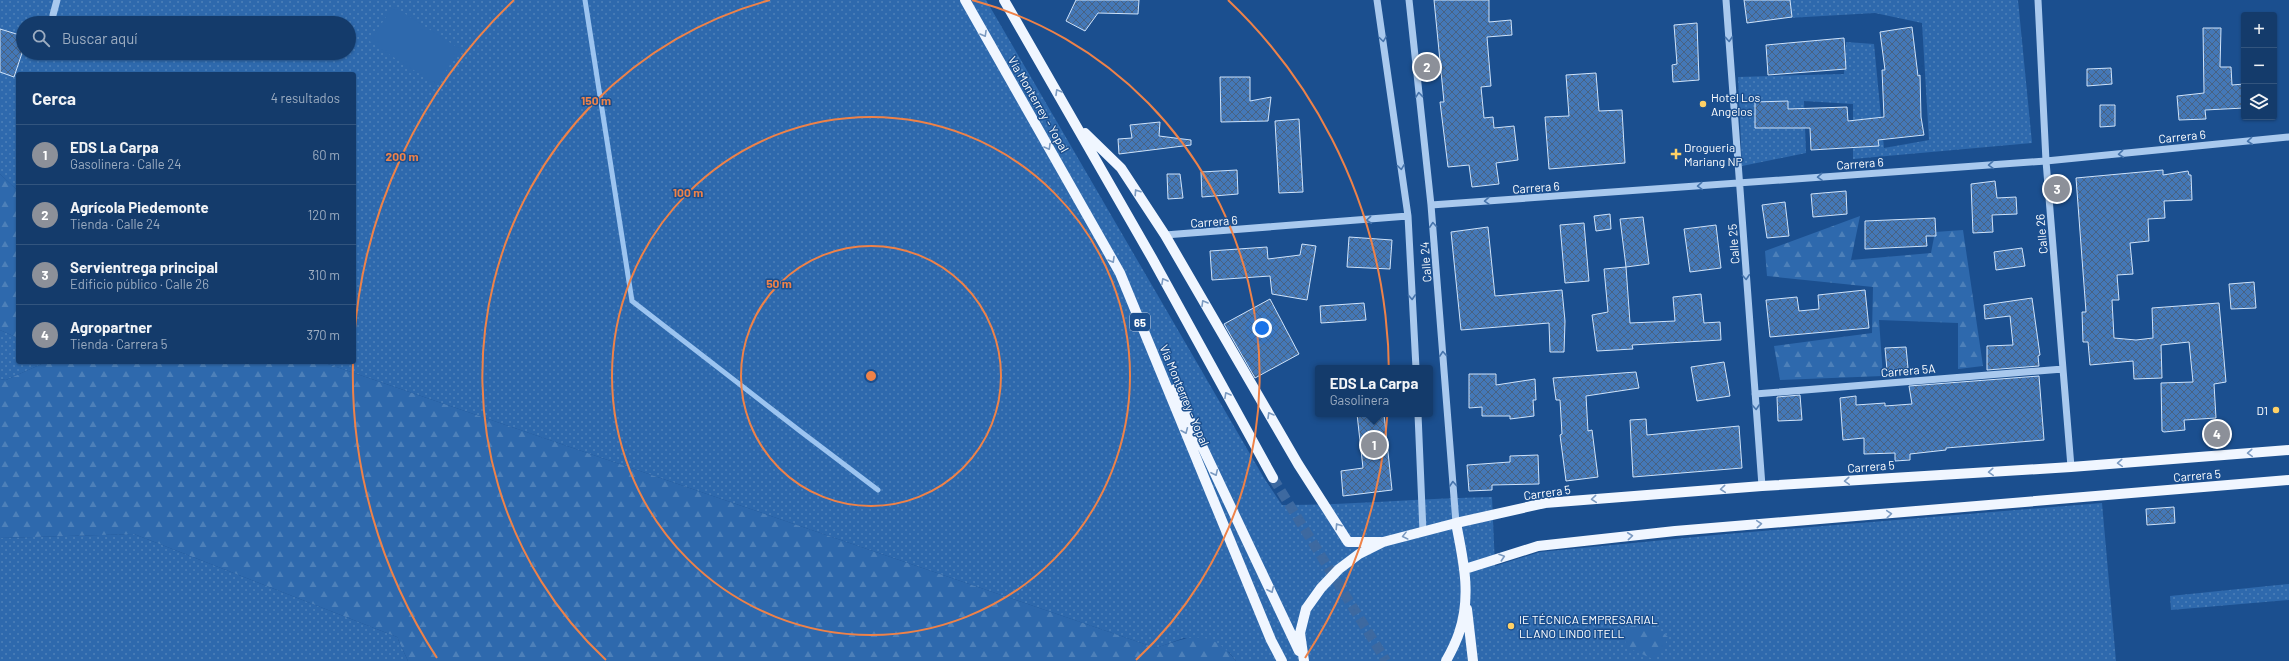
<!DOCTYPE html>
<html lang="es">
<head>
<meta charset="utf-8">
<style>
	body { margin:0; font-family:Barlow,sans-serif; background:#1d4271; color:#f1f3f6 }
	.controls { position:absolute; right:12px; top:12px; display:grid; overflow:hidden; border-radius:4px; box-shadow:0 1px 3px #0004 }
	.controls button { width:36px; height:36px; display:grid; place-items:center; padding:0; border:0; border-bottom:1px solid #33557e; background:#143b6b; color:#f1f3f6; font:20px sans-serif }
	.you { position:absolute; left:1262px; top:328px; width:14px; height:14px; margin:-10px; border:3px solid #fff; border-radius:50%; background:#1a73e8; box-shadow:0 0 0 6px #1a73e833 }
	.badge { display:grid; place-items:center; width:26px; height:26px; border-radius:50%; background:#8c9099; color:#fff; font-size:13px; font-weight:700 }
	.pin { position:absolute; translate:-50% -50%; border:2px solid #fff; box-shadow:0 1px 4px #0006 }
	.popup { position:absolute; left:1315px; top:365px; width:118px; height:52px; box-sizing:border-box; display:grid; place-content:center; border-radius:4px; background:#143b6b; filter:drop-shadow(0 1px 3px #0005); font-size:13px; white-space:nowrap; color:#9dadc1 }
	.popup b { font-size:15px; color:#f1f3f6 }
	.popup::after { content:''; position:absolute; left:50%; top:100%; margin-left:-8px; border:8px solid transparent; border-top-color:#143b6b }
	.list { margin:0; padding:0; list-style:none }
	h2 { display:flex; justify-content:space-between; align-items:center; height:52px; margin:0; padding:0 16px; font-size:17px }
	h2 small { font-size:13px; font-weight:400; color:#9dadc1 }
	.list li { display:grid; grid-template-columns:26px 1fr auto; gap:12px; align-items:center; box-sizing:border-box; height:60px; padding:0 16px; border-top:1px solid #33557e }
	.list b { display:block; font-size:15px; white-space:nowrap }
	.list p { margin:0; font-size:13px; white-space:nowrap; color:#9dadc1 }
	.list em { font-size:13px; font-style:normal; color:#9dadc1 }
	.icon { flex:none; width:22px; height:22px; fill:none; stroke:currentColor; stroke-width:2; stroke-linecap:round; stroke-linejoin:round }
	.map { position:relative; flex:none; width:2289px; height:661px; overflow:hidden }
	.search { position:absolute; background:#143b6b; box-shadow:0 1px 3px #0004; left:16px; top:16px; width:340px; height:44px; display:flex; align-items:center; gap:10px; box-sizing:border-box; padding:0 14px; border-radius:22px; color:#9dadc1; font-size:15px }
	.panel { position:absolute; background:#143b6b; box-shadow:0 1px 3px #0004; left:16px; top:72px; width:340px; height:292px; border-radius:4px }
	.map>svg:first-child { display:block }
	.grass { fill:url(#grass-dots); fill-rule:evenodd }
	.forest { fill:url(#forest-firs) }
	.green { fill:#2e69ad }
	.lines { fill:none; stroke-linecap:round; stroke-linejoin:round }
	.stream { stroke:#9cc4f0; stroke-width:5 }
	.building { fill:url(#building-cross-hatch); stroke:#cfe3fa }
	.major-tunnel { stroke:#3d69a0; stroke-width:10; stroke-dasharray:10 5; stroke-linecap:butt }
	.minor { stroke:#a9c9ee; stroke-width:7 }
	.major { stroke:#f0f6ff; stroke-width:10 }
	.oneway { stroke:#7b9ac1 }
	.oneway2 { stroke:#4674ac }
	.ring { fill:none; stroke:#ee8249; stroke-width:2 }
	.poi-dot { fill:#ffd166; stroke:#1b4f8f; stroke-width:1.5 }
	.labels { text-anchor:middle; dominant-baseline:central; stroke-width:3; stroke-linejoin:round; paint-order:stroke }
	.shield { fill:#1b4f8f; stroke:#bbcadd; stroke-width:1 }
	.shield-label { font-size:11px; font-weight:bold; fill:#fff }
	.poi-label { font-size:12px; fill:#fff; stroke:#1b4f8f; text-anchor:start }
	.street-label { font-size:12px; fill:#fff; stroke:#1b4f8f }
	.centre { fill:#ee8249; stroke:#1b4f8f; stroke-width:2 }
	.ring-label { font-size:12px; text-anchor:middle; font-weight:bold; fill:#ee8249; stroke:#1b4f8f; stroke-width:3; stroke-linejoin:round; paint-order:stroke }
</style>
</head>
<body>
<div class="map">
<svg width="2289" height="661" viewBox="0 0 2289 661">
	<defs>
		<pattern id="grass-dots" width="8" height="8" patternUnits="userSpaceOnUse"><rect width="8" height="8" fill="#2e69ad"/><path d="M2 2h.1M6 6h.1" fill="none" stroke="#4d80b9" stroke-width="1.8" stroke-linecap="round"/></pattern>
		<pattern id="forest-firs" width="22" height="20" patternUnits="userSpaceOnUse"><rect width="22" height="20" fill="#2e69ad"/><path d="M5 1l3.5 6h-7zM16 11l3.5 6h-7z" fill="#4d80b9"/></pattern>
		<pattern id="building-cross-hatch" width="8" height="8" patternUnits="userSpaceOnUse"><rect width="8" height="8" fill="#4478b7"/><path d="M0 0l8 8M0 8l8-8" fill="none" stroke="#486282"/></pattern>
	</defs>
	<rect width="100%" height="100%" fill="#1b4f8f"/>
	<path class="grass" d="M0 0H986L1264 478 1282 505C1352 505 1422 498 1492 497L1495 566 1540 552 1726 534 2102 503 2116 661H1236L1229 652 1184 638 1156 648 322 362H354V74H18V191L0 174ZM23 23H349V53H23Z
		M1790 0H2018L2032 143 1853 159V104L1804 101 1806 153 1742 166 1738 77 1844 74 1846 42 1874 44 1884 148 1929 140 1922 23 1875 13 1788 18Z
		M0 330 18 338V362H46L6 380 0 379Z
		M134 534 397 637 408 661H0V538Z
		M2289 584V600L2171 610 2170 596Z"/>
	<path class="forest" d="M0 174 18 191V338L0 330Z
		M1860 216 1851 260 1931 253 1935 232 1963 230 1983 366 1958 369V323L1879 320 1883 376 1780 380 1774 346 1872 333 1873 287 1767 276 1765 251Z
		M46 362H322L1156 648C1190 636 1211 628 1236 661H408L397 637 134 534 0 538V379L6 380Z
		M1643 615 1668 637 1665 645 1653 659 1626 647 1624 632Z"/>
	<path class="green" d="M393 6 460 49 437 85 370 42Z"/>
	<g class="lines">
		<path class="stream" d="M585 0 632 301 800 431 878 490"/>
	</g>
	<path class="building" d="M1076 0H1139L1138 14 1098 13 1085 31 1066 21Z
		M1434 0H1489V22L1511 20 1512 35 1487 37 1491 86 1481 87 1484 118 1493 117 1494 128 1514 126 1518 160 1496 163 1499 184 1472 187 1469 165 1448 167 1440 102H1444Z
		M1744 0H1790L1792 17 1747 23Z
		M1697 23 1699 80 1673 82 1672 65 1677 64 1674 25Z
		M1912 27 1918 76 1920 75 1921 117 1924 135 1878 140 1879 146 1811 150 1810 128H1755V102L1788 101V109L1847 107 1848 121 1884 117 1882 70H1885L1880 32Z
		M2203 28H2221L2220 67H2231L2232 85 2244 84V108L2205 110 2206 119 2179 120 2177 96 2204 93Z
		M0 29 23 36V50L14 77 0 72Z
		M1844 38 1846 69 1768 75 1766 45Z
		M2111 68 2112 84 2087 86V69Z
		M1596 73 1599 111 1622 110 1625 163 1549 169 1545 117 1569 116 1566 75Z
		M1220 77H1250V101L1271 97 1268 121 1221 122Z
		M2100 105H2115V126L2100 127Z
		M1299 119 1303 192 1279 193 1275 121Z
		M1160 122 1159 136 1191 140V145L1119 154 1118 139 1132 138 1130 125Z
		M1237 170 1238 194 1202 197 1201 172Z
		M2163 170V175L2188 171 2189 175H2191L2192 200 2164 201 2165 218 2148 219 2149 241 2130 243 2133 274 2117 275 2119 300H2112L2114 338 2136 340 2153 338 2152 308 2219 303 2226 382 2214 384 2216 418 2184 420 2185 430 2164 432 2162 431 2161 383 2193 382 2189 342 2161 345 2162 378 2134 379 2133 361 2090 365 2088 342H2083L2082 312H2086L2076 178Z
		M1167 174H1180L1183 198 1168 199Z
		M1995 181 1997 198 2016 197 2017 214 1992 215 1993 232 1973 233 1971 184Z
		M1846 191 1847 214 1813 217 1811 194Z
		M1785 202 1789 236 1767 238 1762 205Z
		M1610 214 1611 229 1596 231 1594 216Z
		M1643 217 1649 264 1626 267 1620 219Z
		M1935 218 1936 236H1926L1927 246 1865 249V221Z
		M1584 223 1589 281 1565 283 1560 225Z
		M1716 225 1721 268 1690 272 1684 229Z
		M1488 227 1495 296 1562 290 1565 321 1564 352H1550L1549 323 1461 330 1451 232Z
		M1349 237 1392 240 1390 269 1347 267Z
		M1302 244 1316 246 1307 300 1272 294 1270 276 1212 280 1210 251 1267 247 1268 259 1300 255Z
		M2022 248 2025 266 1996 270 1994 252Z
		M1626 267 1630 323 1675 321 1673 297 1701 294 1704 323 1720 322 1721 340 1632 345 1633 349 1597 351 1592 315 1608 312 1604 269Z
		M2254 282 2256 308 2231 309 2229 284Z
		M1865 290 1869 328 1770 337 1766 300 1797 297 1799 311 1819 309 1818 295Z
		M2032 298 2040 355 2038 356 2039 366 1987 370V346L2013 345 2010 316 1985 319 1984 305Z
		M1270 299 1299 354 1255 378 1224 324Z
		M1364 303 1366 320 1321 323 1320 306Z
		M1906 347 1908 368 1887 370 1885 348Z
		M1724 362 1730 396 1697 401 1691 367Z
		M1636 372 1639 388 1586 396 1588 431 1592 430 1598 477 1566 481 1560 435 1562 434 1560 400H1556L1553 378Z
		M1469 374H1496V385L1535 379 1536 400H1533L1534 416 1510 419V416H1482V407L1469 408Z
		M2039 376 2044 440 1946 448V450L1910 454V460L1895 461V453L1864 454V438L1843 440 1840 398 1856 396V405L1885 403V406L1912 404 1909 386Z
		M1800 395 1802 420 1778 421 1777 397Z
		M1357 414H1384L1392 490 1343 496 1341 471 1363 468Z
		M1646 419 1647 435 1739 426 1742 468 1633 477 1630 420Z
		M1538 455 1539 484 1492 485V490L1469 491 1467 465 1510 462V456Z
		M2174 507 2175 523 2147 525 2146 509Z"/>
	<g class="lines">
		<path class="major-tunnel" d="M1273 478 1386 661"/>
		<path class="minor" d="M1377 0 1408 216 1416 368
			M1409 0 1431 205 1456 523
			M1726 0 1762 486
			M2038 0 2046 161 2071 467
			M53 15 57 0
			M1431 205 2046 161 2289 137
			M1165 235 1408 216
			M1755 394 2063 369
			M1418 414 1423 532"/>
		<path class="major" d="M965 0 1120 273 1271 640 1282 661
			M1004 0 1152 258 1273 478
			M1085 133 1121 168 1165 235 1298 464 1348 542H1381
			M1175 389 1299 651
			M1465 569 1538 546 1675 531 2289 480
			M1467 609 1473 661
			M1304 661 1300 633 1306 609 1321 588 1339 569 1359 554 1383 542 1456 523 1545 503 1762 486 2071 467 2289 450
			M1446 661C1451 652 1456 642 1459 633 1472 596 1463 559 1456 523"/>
	</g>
	<defs><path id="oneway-chevron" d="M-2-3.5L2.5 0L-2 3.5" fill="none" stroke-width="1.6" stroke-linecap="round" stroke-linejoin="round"/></defs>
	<g class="oneway">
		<use href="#oneway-chevron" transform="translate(984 34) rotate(60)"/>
		<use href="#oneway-chevron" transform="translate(1058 92) rotate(-120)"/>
		<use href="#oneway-chevron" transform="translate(1048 147) rotate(60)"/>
		<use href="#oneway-chevron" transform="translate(1137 192) rotate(-123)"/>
		<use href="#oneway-chevron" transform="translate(1112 260) rotate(60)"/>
		<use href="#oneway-chevron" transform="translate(1164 281) rotate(-119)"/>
		<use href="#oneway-chevron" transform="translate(1204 303) rotate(-120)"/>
		<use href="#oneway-chevron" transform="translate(1227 395) rotate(-119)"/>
		<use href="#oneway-chevron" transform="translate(1270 415) rotate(-120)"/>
		<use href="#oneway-chevron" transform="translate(1185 431) rotate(67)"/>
		<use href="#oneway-chevron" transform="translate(2250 453) rotate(176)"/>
		<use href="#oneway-chevron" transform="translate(2120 463) rotate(176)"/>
		<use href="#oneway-chevron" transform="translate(1991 472) rotate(176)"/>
		<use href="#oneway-chevron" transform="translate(1215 473) rotate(65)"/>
		<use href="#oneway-chevron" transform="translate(1847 481) rotate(176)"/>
		<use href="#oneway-chevron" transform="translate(1723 489) rotate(175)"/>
		<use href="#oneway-chevron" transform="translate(1594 499) rotate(175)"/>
		<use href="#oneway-chevron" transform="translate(1889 514) rotate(-5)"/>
		<use href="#oneway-chevron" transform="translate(1759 524) rotate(-5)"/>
		<use href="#oneway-chevron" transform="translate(1338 526) rotate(-123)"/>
		<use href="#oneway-chevron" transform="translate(1405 536) rotate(166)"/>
		<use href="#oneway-chevron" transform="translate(1630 536) rotate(-6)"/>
		<use href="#oneway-chevron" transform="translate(1502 557) rotate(-18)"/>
		<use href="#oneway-chevron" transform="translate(1271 590) rotate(65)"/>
	</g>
	<g class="oneway2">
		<use href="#oneway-chevron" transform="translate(1383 39) rotate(82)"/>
		<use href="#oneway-chevron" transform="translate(1729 39) rotate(86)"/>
		<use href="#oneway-chevron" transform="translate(1419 95) rotate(-96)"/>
		<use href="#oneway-chevron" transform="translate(2250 141) rotate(174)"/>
		<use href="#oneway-chevron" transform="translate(2121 154) rotate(174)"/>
		<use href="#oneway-chevron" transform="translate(1991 165) rotate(176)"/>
		<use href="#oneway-chevron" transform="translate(1401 167) rotate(82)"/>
		<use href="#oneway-chevron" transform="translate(1820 177) rotate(176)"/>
		<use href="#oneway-chevron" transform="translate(1700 186) rotate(176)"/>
		<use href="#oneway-chevron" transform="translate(1487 201) rotate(176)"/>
		<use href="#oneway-chevron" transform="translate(1369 220) rotate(174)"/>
		<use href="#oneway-chevron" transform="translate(1433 225) rotate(-94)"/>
		<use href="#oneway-chevron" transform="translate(1746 277) rotate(86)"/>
		<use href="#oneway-chevron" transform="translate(1412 297) rotate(87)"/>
		<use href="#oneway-chevron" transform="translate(1443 354) rotate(-94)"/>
		<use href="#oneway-chevron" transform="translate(1756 407) rotate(86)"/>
		<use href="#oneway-chevron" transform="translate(1453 484) rotate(-94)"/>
	</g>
	<g class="ring">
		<circle cx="871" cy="376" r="130"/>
		<circle cx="871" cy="376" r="259"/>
		<path d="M606 660A389 389 0 0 1 770 0M972 0A389 389 0 0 1 1136 660"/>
		<path d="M437 658A518 518 0 0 1 353 362M354 340A518 518 0 0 1 514 0M1228 0A518 518 0 0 1 1305 658"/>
	</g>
	<g class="poi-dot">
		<circle cx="1703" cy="104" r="4"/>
		<path d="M1674 148h4v4h4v4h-4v4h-4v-4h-4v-4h4z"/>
		<circle cx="2276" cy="410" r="4"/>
		<circle cx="1511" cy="626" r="4"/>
	</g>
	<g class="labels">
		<rect class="shield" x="1130" y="313" width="20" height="18" rx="3"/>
		<g class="shield-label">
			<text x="1140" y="322">65</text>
		</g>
		<g class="poi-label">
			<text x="1711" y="97">Hotel Los<tspan x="1711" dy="14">Angelos</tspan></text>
			<text x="1684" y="147">Drogueria<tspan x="1684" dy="14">Mariang NP</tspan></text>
			<text x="2268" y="410" text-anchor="end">D1</text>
			<text x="1519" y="619">IE TÉCNICA EMPRESARIAL<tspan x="1519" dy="14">LLANO LINDO ITELL</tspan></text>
		</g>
		<g class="street-label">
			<text transform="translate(1039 104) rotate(60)">Vía Monterrey - Yopal</text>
			<text transform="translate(2182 136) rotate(-6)">Carrera 6</text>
			<text transform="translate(1860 163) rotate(-4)">Carrera 6</text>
			<text transform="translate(1536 187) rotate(-4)">Carrera 6</text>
			<text transform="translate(1214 221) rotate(-4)">Carrera 6</text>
			<text transform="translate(2041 234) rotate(-95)">Calle 26</text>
			<text transform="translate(1733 244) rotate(-94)">Calle 25</text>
			<text transform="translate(1425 262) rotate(-94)">Calle 24</text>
			<text transform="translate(1908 370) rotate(-5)">Carrera 5A</text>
			<text transform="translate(1185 395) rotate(67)">Vía Monterrey - Yopal</text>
			<text transform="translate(1871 466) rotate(-4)">Carrera 5</text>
			<text transform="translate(2197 475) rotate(-5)">Carrera 5</text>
			<text transform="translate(1547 492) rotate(-8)">Carrera 5</text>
		</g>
	</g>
	<circle cx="871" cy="376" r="6" class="centre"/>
	<g class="ring-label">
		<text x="596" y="105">150 m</text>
		<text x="402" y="161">200 m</text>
		<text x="688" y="197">100 m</text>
		<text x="779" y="288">50 m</text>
	</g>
</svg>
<div class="controls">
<button>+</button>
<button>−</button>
<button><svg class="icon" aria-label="layers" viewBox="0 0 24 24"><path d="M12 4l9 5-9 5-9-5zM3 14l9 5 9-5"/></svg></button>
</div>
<div class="you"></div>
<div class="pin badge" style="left:1374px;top:445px">1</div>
<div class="popup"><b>EDS La Carpa</b>Gasolinera</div>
<div class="pin badge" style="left:1427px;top:67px">2</div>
<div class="pin badge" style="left:2057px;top:189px">3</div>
<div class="pin badge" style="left:2217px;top:434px">4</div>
<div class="search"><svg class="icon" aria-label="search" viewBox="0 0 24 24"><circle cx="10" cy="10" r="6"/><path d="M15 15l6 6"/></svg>Buscar aquí</div>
<section class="panel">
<h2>Cerca<small>4 resultados</small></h2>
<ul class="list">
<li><span class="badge">1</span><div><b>EDS La Carpa</b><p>Gasolinera · Calle 24</p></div><em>60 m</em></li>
<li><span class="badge">2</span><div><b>Agrícola Piedemonte</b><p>Tienda · Calle 24</p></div><em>120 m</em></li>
<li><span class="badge">3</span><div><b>Servientrega principal</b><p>Edificio público · Calle 26</p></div><em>310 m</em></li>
<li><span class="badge">4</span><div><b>Agropartner</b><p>Tienda · Carrera 5</p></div><em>370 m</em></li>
</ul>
</section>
</div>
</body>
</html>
